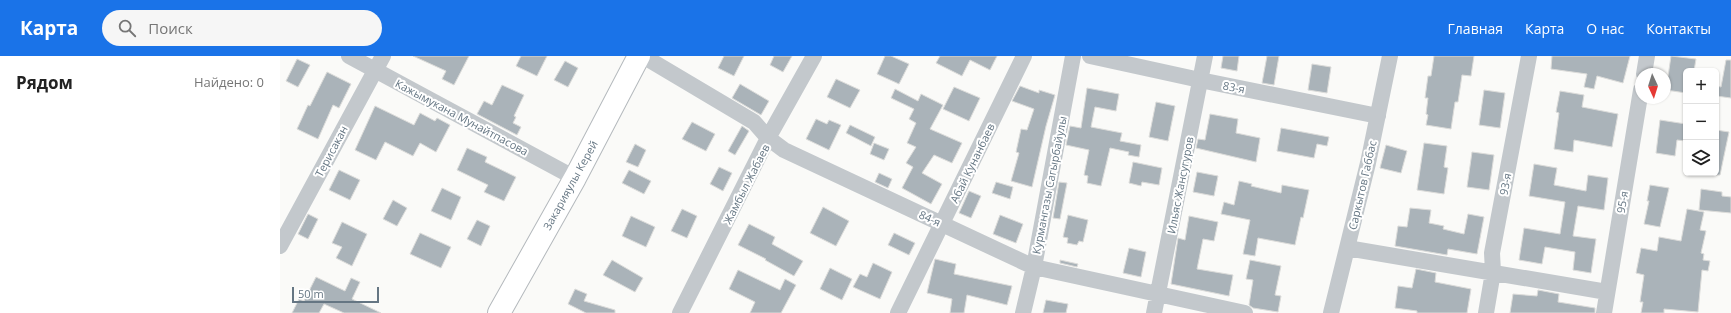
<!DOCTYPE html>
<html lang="ru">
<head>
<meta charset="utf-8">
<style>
	body { margin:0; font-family:"Open Sans",sans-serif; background:#f6f6f6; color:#222 }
	.controls { position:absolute; right:12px; top:12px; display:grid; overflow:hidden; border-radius:6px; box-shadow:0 1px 3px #0004 }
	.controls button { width:36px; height:36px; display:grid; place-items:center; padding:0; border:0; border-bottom:1px solid #e0e0e0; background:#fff; color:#222; font:20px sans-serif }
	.compass { position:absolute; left:1355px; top:12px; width:36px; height:36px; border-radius:50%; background:#fff; box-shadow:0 1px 3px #0004; rotate:176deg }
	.scale { position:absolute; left:12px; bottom:10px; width:87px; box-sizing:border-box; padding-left:4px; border:2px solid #657683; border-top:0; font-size:11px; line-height:14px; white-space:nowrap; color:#657683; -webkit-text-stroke:3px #fff; paint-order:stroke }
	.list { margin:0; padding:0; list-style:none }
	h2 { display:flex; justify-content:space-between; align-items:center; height:52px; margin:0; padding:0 16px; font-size:17px }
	h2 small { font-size:13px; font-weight:400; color:#767676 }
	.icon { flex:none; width:22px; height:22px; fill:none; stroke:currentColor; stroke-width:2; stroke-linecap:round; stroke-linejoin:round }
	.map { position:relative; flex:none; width:1451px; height:257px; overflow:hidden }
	header { display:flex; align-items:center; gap:24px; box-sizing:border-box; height:56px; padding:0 20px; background:#1a73e8; color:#fff }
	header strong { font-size:19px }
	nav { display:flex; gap:22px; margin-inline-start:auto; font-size:14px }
	.search { width:280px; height:36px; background:#f6f6f6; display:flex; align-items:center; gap:10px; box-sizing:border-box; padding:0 14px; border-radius:22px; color:#767676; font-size:15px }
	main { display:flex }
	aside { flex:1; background:#fff }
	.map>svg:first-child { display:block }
	.building { fill:#aab3b9; stroke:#dcdcda }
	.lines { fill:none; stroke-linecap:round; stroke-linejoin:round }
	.highway-casing { stroke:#b4b9bd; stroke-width:24 }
	.minor { stroke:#c3c8cc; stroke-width:16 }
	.highway { stroke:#fff; stroke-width:22 }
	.labels { text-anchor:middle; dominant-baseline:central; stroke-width:4; stroke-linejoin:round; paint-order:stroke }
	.street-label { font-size:11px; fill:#657683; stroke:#fff }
</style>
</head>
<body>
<header>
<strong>Карта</strong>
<div class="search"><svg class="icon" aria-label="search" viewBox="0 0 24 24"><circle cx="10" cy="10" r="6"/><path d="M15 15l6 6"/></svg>Поиск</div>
<nav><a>Главная</a><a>Карта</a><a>О нас</a><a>Контакты</a></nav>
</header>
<main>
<aside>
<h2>Рядом<small>Найдено: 0</small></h2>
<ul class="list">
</ul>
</aside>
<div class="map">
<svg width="1451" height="257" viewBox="0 0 1451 257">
	<rect width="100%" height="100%" fill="#fafaf8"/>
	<path class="building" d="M133 0H189L174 29 162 23 166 15Z
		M241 0H267L257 20 236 10Z
		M444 0H464L454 20 438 12Z
		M494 0H512L503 16 490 9Z
		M605 0H611L629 8 619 28 597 18Z
		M660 0H717L710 14 690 4 682 20 656 7Z
		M943 0H959L957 15 941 12Z
		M987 0H999L994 29 982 27Z
		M1154 0H1194L1191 20 1182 19 1178 46H1175L1171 73 1146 69 1148 59 1146 58 1148 42H1145L1148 20H1151Z
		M1272 0H1350L1343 27 1317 20 1314 33 1304 31 1307 18 1271 13Z
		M1391 0 1416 3 1414 15H1406V37L1386 34Z
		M17 3 30 9 18 31 6 25Z
		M1446 4H1451V42L1436 40V30L1441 31Z
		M285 5 298 12 288 31 274 24Z
		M1032 8 1051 11 1047 37 1028 34Z
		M47 16 71 28 59 52 53 49 38 83 17 73 28 49 30 50Z
		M556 23 580 34 570 52 547 41Z
		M460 28 489 45 481 59 452 42Z
		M222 29 244 39 234 60 236 61 233 67 241 71 237 79 197 58 204 45 212 49Z
		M740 30 759 37V34L775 39 766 70 752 131 731 125 739 97 736 96 741 73 747 74 754 53 732 45Z
		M674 31 700 42 689 65 663 53Z
		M807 32 839 38 836 55 815 51 811 71 842 77 840 85 861 89 859 101 848 99 849 96 830 92 821 130 807 127 808 120 804 119 809 94 786 89 790 70 801 72Z
		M615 33 638 45 641 38 663 49 650 73 682 87 672 107 654 99 642 117 662 128 651 148 622 132 633 111 626 107 636 91 627 87 636 67 629 63 634 53 611 42Z
		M1204 34 1225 37 1220 72 1199 69Z
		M1280 35 1304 39 1302 51 1338 58 1332 91 1294 84 1293 96 1274 93 1279 57 1276 56Z
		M876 46 895 50 888 85 869 81Z
		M95 50 134 69 140 57 155 65 157 62 170 69 156 96 140 87 133 100 105 86 96 104 75 94Z
		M930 58 958 63 956 77 980 82 976 106 916 92 918 83 925 84Z
		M536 63 547 68 549 64 561 69 549 94 526 83Z
		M1380 64 1406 68V85L1397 84 1395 100 1376 97Z
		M412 66 435 78 426 95 402 83Z
		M570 69 595 81 591 90 566 77Z
		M462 70 469 75 455 99 448 95Z
		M1001 72 1049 81 1047 90 1037 88 1034 102 997 95Z
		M1436 74 1449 76 1440 119H1436Z
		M594 87 609 93 604 104 590 98Z
		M1144 87 1167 90 1164 111 1168 112 1164 138 1137 134Z
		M355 88 366 94 358 111 346 106Z
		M1106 89 1127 95 1121 117 1100 112Z
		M187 92 207 101 205 106 236 121 224 145 204 136 208 129 177 114Z
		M1192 96 1214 99 1209 134 1187 131Z
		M853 106 882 112 879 129 862 126 861 130 849 127Z
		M1254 108 1277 112 1274 129 1306 135 1308 119 1328 122 1324 154 1298 150 1293 180 1316 183 1311 217 1293 214 1295 196 1265 191 1262 208 1239 204 1244 172 1280 178 1285 146 1249 140Z
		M439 111 452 117 443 135 430 128Z
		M59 114 80 124 70 144 49 134Z
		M349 114 371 125 364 138 342 127Z
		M917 116 938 120 934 140 913 136Z
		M599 117 612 123 608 132 595 126Z
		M959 125 972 128 971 130 1001 137 1002 129 1029 134 1023 162 1021 161 1015 189 978 182 975 200 963 198 970 164 941 158 944 146 954 149Z
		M716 126 733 131 730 143 712 137Z
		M779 126 787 127 780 163 773 162Z
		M1370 129 1389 132 1380 171 1364 168 1369 145H1367Z
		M162 132 181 141 171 164 151 155Z
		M1421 133 1442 136V140L1451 141V157L1419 154Z
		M689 135 701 140 691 162 679 157Z
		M113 144 127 152 117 170 103 163Z
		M543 151 569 165 556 190 530 177Z
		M1130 152 1151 154 1149 167 1164 170 1163 173 1184 178 1188 158 1204 161 1197 198 1168 193 1167 199 1115 190 1118 170 1127 171Z
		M402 153 417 160 407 182 391 175Z
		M1407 153 1424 156 1420 174 1426 175 1421 197 1424 198 1423 204 1430 205 1428 215 1422 214 1418 256 1384 253V257H1361L1363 246H1360L1364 219 1356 217 1361 192 1377 195 1379 181 1401 185Z
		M28 158 38 163 28 183 18 178Z
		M720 159 743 168 736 187 713 178Z
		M788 159 808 164 803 186 799 185 797 189 787 187 788 182 783 181Z
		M351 160 375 171 366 191 342 180Z
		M909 160 938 166 934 185 923 183 917 213 953 219 949 240 891 228 898 182 905 184Z
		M197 164 210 170 201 190 187 183Z
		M62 166 87 178 72 210 56 202 62 191 52 187Z
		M469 168 495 181 492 188 523 205 514 220 485 204 486 203 458 189Z
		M140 177 171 191 161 212 130 198Z
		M614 177 635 187 629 199 608 189Z
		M849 192 866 196 861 221 843 217Z
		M655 203 676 208 674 218 732 230 727 249 687 239 684 257H670L672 243 647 237Z
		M332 204 363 222 355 236 323 219Z
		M780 204 798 208 797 211 780 207Z
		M970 204 1001 210 995 239 1001 240 998 256 973 252 969 249 973 224 966 223Z
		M593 207 612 216 600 243 573 231 580 218 587 221Z
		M550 212 572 223 562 244 540 233Z
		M1136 213 1156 217 1155 226 1191 233 1187 257H1137V255L1115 252 1118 230 1132 232Z
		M458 214 500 234 505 223 516 229 501 257H470L475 246 449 233Z
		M36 221 65 235 71 222 80 226 72 243 101 257H64L44 248 39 257H12L19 243 24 245Z
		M295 233 307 238 304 245 335 254V257H306L288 248Z
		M1258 234 1279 238 1278 246 1315 252V257H1230L1233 238 1257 240Z
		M766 244 788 248 786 257H763Z"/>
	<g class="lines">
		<defs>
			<path id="highway" d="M219 257 295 122 359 0"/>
		</defs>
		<use href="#highway" class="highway-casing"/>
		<path class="minor" d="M69 0 295 122
			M363 0 474 66 488 82 504 94 754 211 965 257
			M810 0 920 24 1098 60
			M1364 18 1367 0
			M0 190 103 0
			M1067 192 1327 236
			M400 257 488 82 534 0
			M618 257 744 0
			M743 257 754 211 793 0
			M874 257 925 0
			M1051 257 1088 107 1110 0
			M1206 257 1213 216 1212 197 1249 0
			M1324 257 1361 34"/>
		<use href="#highway" class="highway"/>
	</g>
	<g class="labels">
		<g class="street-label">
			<text transform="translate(954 31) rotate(11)">83-я</text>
			<text transform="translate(182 61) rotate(28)">Кажымукана Мунайтпасова</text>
			<text transform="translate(51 95) rotate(-62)">Терисакан</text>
			<text transform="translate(692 107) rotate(-64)">Абай Кунанбаев</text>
			<text transform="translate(466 128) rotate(-63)">Жамбыл Жабаев</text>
			<text transform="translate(1225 128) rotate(-79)">93-я</text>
			<text transform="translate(290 129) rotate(-61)">Закарияулы Керей</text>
			<text transform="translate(769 129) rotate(-79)">Курмангазы Сагырбайулы</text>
			<text transform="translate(900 129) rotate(-79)">Ильяс Жансугуров</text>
			<text transform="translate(1082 129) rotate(-77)">Саркытов Габбас</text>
			<text transform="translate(1342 146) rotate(-80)">95-я</text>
			<text transform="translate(650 162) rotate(25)">84-я</text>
		</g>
	</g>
</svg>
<div class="controls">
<button>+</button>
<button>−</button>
<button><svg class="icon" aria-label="layers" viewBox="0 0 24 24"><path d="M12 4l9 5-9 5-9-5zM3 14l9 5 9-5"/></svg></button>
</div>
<svg class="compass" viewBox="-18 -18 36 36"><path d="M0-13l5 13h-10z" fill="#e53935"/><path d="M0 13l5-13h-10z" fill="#767676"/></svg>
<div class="scale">50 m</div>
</div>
</main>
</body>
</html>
